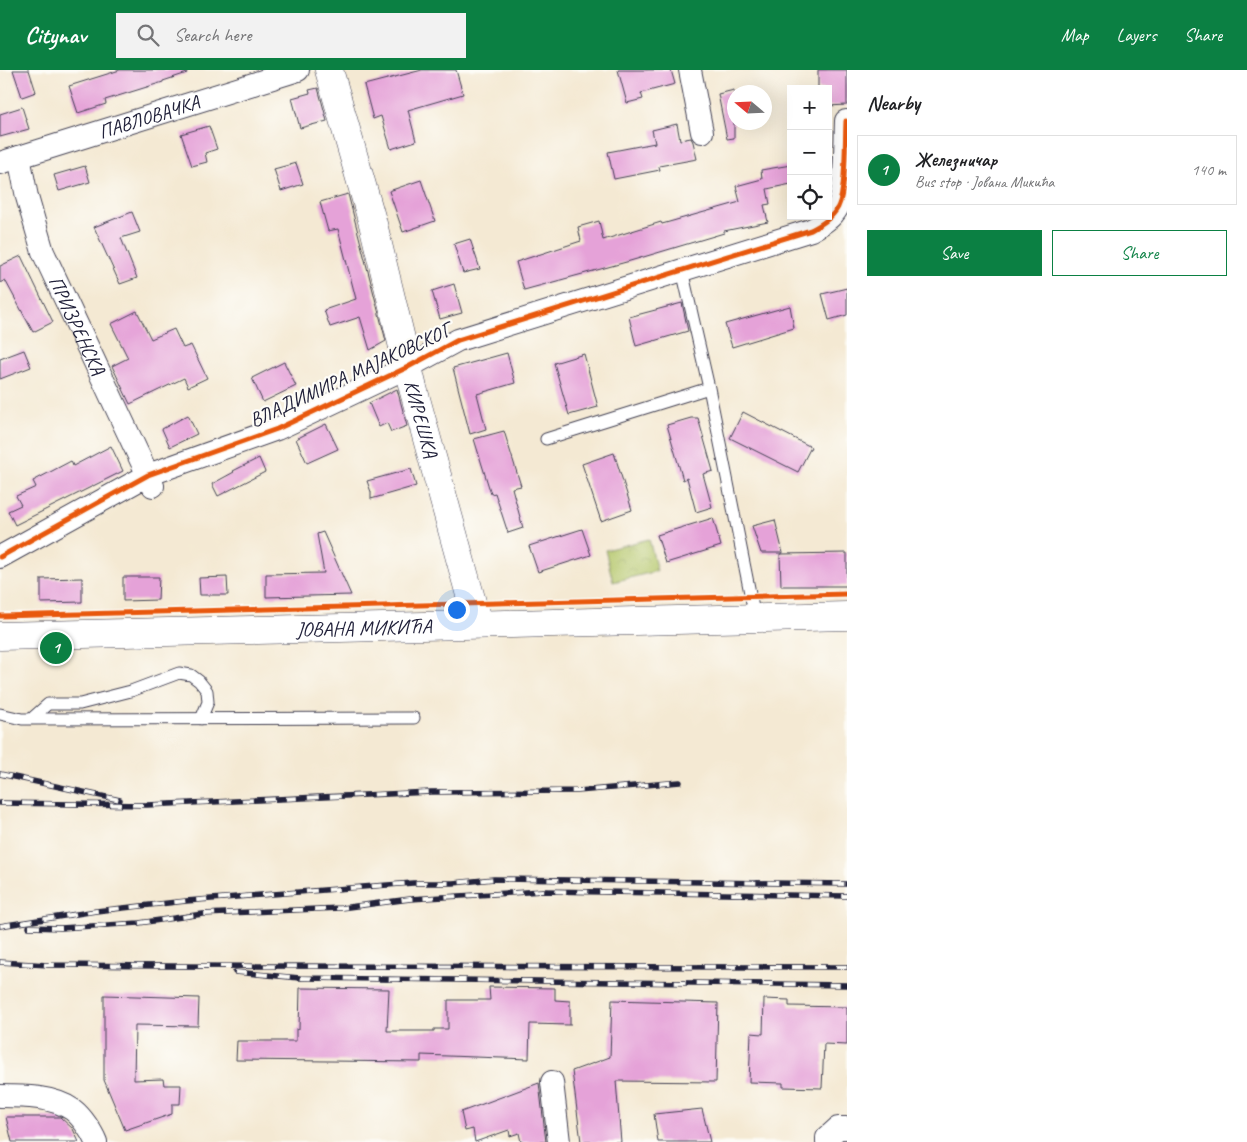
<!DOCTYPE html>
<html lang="en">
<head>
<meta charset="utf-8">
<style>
	body { margin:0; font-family:Caveat,sans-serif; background:#f2f2f2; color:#202124 }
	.controls { position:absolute; right:15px; top:15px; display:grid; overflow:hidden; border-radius:0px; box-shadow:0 5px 20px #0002 }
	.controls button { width:45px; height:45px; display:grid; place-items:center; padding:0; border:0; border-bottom:1px solid #e0e0e0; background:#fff; color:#202124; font:25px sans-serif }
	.compass { position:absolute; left:727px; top:15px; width:45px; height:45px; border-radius:50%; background:#fff; box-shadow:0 5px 20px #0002; rotate:289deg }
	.you { position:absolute; left:456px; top:539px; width:18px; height:18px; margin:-12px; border:4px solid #fff; border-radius:50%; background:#1a73e8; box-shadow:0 0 0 8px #1a73e833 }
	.badge { display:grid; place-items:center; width:32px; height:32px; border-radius:50%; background:#0b8043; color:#fff; font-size:16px; font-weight:700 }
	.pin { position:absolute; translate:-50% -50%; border:2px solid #fff; box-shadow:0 1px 5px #0006 }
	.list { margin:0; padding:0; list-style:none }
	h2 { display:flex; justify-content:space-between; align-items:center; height:65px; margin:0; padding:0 20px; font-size:21px }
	h2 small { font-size:16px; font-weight:400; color:#757577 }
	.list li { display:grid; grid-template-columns:32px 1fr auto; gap:15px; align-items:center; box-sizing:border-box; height:70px; margin:0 10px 10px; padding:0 10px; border:1px solid #e0e0e0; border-radius:0px }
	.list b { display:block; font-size:19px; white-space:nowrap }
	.list p { margin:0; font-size:16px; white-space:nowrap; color:#757577 }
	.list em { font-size:16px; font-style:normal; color:#757577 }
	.actions { display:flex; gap:10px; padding:15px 20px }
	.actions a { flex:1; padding:11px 0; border:1px solid #0b8043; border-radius:0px; text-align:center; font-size:18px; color:#0b8043 }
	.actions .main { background:#0b8043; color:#fff }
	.icon { flex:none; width:28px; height:28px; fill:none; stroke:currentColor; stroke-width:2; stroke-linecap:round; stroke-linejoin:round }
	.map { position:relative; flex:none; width:847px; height:1072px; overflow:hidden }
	header { display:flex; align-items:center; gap:30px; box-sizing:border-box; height:70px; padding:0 25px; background:#0b8043; color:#fff }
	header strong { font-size:24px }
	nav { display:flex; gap:28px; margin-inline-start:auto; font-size:18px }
	.search { width:350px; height:45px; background:#f2f2f2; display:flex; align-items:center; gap:12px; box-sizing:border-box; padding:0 18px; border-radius:0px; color:#757577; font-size:19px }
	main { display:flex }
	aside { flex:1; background:#fff }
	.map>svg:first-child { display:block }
	.park { fill:url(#park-crowns); stroke:#6b7452 }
	.building { fill:#e5a2d8 }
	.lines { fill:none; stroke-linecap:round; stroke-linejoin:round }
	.service-casing { stroke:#424052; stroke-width:13 }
	.minor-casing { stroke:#424052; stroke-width:24 }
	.tertiary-casing { stroke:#424052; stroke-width:29 }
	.service { stroke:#fff; stroke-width:11 }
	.minor { stroke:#fff; stroke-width:22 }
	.tertiary { stroke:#fff; stroke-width:28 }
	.rail-casing { stroke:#22223b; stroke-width:5.5 }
	.rail { stroke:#fdfcf7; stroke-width:4; stroke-dasharray:11; stroke-linecap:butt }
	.cycleway-casing { stroke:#fdfcf7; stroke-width:8 }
	.cycleway { stroke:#e8590c; stroke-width:5 }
	.labels { text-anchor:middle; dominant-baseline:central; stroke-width:4.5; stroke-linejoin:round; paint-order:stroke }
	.street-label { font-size:20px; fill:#22223b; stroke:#fdfcf7 }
</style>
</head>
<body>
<header>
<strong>Citynav</strong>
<div class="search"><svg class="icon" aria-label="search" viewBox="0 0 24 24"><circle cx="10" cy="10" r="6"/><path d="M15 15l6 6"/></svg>Search here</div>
<nav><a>Map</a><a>Layers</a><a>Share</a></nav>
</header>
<main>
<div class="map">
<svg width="847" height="1072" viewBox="0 0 847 1072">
	<defs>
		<pattern id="park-crowns" width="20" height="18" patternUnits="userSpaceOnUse" patternTransform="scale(1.25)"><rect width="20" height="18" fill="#b4c669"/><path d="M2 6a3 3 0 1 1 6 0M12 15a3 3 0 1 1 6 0" fill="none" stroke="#9aaa5c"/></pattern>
	</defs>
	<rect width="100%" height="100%" fill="#fdfcf7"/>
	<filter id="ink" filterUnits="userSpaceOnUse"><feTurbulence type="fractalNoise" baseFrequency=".02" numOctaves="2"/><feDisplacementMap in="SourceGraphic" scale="10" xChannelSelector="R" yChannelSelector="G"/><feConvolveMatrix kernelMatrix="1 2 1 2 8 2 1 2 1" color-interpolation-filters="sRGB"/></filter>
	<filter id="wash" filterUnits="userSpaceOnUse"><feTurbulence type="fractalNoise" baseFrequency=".0096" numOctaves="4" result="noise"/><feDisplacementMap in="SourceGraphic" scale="20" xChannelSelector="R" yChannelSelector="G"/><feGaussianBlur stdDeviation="1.12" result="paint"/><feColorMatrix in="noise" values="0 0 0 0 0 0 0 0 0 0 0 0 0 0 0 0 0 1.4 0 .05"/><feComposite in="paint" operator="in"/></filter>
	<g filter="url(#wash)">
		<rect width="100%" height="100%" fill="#f4e9d3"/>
		<path class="park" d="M649 469 657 501 613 512 605 480Z"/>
		<g id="blocks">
			<path class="building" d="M13 0H29L36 22 22 27Z
				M120 0H186L187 3 163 11V12L105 30 106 34 78 43 69 16Z
				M422 0H456L463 24 408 40 416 71 391 79 381 46 373 49 364 15Z
				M618 0H671L675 14 641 23 643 29 627 33Z
				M818 0H847V35L828 36V19H818Z
				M318 18 327 51 300 58 292 28 310 23 309 20Z
				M734 20V68L727 69 718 24Z
				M22 37 29 59 0 67V44Z
				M677 54 680 70 691 68 693 72 697 89 659 96 660 100 614 109 608 82 655 73 652 60Z
				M209 56 217 79 205 83 207 92 192 96 181 64Z
				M296 93 303 114 281 121 274 99Z
				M791 95V114L767 119 770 134 764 135 768 152 724 161V163L630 191 524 220 516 192 581 171 578 157 599 151 603 170 661 152 662 154 740 132 736 116 762 109 761 100Z
				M85 96 90 112 59 121 54 105Z
				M421 110 435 151 403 162 389 121Z
				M348 124 386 271 370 280 360 247 330 257 324 240 356 229 338 159 328 161 320 132Z
				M132 142 140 162 121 168 137 208 120 214 94 157Z
				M470 169 480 199 463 203 454 174Z
				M21 186 53 252 33 262 5 210 0 213V196Z
				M454 214 462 243 440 249 432 221Z
				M847 218V245L829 250 822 224Z
				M682 233 688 261 636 276 629 247Z
				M790 236 794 258 732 277 725 254Z
				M137 241 151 269 174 259 183 278 191 275 207 308 188 317 184 308 130 334 112 296 128 288 111 254Z
				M24 280 31 297 0 309V289Z
				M507 283 515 313 477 324 486 359 470 364 453 298Z
				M584 284 598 337 569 345 554 293Z
				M284 292 296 316 263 332 252 308Z
				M397 319 407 356 391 362 387 353 379 357 369 333Z
				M743 342 811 377 798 402 730 368Z
				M188 345 197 364 170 377 162 359Z
				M691 348H698L713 401 703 404 712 437 696 442 687 408 683 410 667 355Z
				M326 354 338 379 307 393 296 369Z
				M504 361 521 416 512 418 523 458 508 463 495 423 491 424 474 369Z
				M111 376 123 401 15 455 8 441 21 435 16 426 36 417 33 411 71 391 73 396Z
				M614 383 632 440 601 451 582 394Z
				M259 388 265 402 218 426 212 414 234 402 233 401Z
				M411 399 416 416 371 429V422L367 411Z
				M713 448 721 476 666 493 657 465Z
				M775 450 783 483H761L752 456Z
				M582 459 591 485 538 502 529 476Z
				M323 462 351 525 266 527V504L324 503 317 464Z
				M847 483V516H781L780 484Z
				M123 507H159L158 530 123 531Z
				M227 507 228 525H200L199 508Z
				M82 508V532L41 533V509Z
				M489 917 555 918V930L570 931V955L530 954 529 989 421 985V992L236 990 237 971H296V959L299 960 300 918 389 919 387 961H434V959H448V930H490Z
				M104 925 199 928 198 956 135 955 134 1010 163 1009 164 1015H181L180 1034H172V1044L125 1060 104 1010Z
				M764 929 789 930V936L847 937V975L824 974 822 1018 783 1017V1013L749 1012 751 963 763 964Z
				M612 930 718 933 716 1012 616 1011 621 1072H581L572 1001 610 987Z
				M539 1013 546 1072H521L519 1063 510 1066 509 1060 475 1072 473 1059 465 1061 461 1042Z
				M702 1039 710 1072H658L654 1044Z
				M6 1047H60L73 1059 79 1072H12Z"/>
		</g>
	</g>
	<g filter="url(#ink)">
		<use href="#blocks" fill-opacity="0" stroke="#424052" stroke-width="1"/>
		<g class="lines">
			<defs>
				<path id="service" d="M682 200 709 318 755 548
					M546 369 709 318
					M0 644 22 649 414 648
					M31 649 48 634H80L131 621 179 603 191 605 199 611 207 621 208 632 201 649"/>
				<g id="minor">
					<path d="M690 0 702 62"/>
					<path id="s1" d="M19 87 27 127 43 182 153 416"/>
					<path id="s2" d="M0 93 298 0"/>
					<path d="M0 487 148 405 277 359 408 297 458 270 811 160C822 154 832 148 838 137 846 121 845 72 846 51"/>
					<path d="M552 1012 559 1072"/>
					<path d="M0 1026C23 1026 53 1026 73 1040 82 1047 92 1062 96 1072"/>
					<path d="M827 1072V1068L838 1058H847"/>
				</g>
				<g id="tertiary">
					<path id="s3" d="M329 0 373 154 413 318 478 554"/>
					<path id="s4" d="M0 566 847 546"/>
				</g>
			</defs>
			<use href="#service" class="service-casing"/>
			<use href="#minor" class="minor-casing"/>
			<use href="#tertiary" class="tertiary-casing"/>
			<use href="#service" class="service"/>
			<use href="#minor" class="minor"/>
			<use href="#tertiary" class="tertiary"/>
			<defs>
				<path id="rail" d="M0 704 120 730
					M0 733 147 735 431 722 578 721 680 712
					M0 856 96 841 186 831 413 813H453L494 809 847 814
					M29 857 61 858 139 853 203 844 341 838 410 829 543 821 847 826
					M0 892 48 895 165 896 847 897
					M235 902 300 908 847 915"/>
			</defs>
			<use href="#rail" class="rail-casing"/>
			<use href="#rail" class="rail"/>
			<defs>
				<path id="cycleway" d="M0 487 148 405 277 359 408 297 458 270 811 160C822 154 832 148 838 137 846 121 845 72 846 51
					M0 546 847 524"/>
			</defs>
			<use href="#cycleway" class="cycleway-casing"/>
			<use href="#cycleway" class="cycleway"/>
		</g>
	</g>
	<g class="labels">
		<g class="street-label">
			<text stroke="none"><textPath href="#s2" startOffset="156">ПАВЛОВАЧКА</textPath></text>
			<text stroke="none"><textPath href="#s1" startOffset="179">ПРИЗРЕНСКА</textPath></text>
			<text transform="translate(350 305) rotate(-25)">ВЛАДИМИРА МАЈАКОВСКОГ</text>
			<text stroke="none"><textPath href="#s3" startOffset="361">КИРЕШКА</textPath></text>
			<text stroke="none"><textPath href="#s4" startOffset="364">ЈОВАНА МИКИЋА</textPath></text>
		</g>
	</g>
</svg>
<div class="controls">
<button>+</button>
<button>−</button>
<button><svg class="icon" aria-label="locate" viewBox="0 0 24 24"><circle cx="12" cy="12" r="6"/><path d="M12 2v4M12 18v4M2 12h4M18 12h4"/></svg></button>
</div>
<svg class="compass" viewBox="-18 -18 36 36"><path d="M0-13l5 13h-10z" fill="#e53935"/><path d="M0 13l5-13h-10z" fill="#757577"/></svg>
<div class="you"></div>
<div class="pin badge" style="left:56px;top:578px">1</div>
</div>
<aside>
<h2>Nearby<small></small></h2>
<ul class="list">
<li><span class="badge">1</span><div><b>Железничар</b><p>Bus stop · Јована Микића</p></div><em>140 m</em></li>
</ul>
<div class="actions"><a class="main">Save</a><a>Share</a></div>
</aside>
</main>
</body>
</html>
